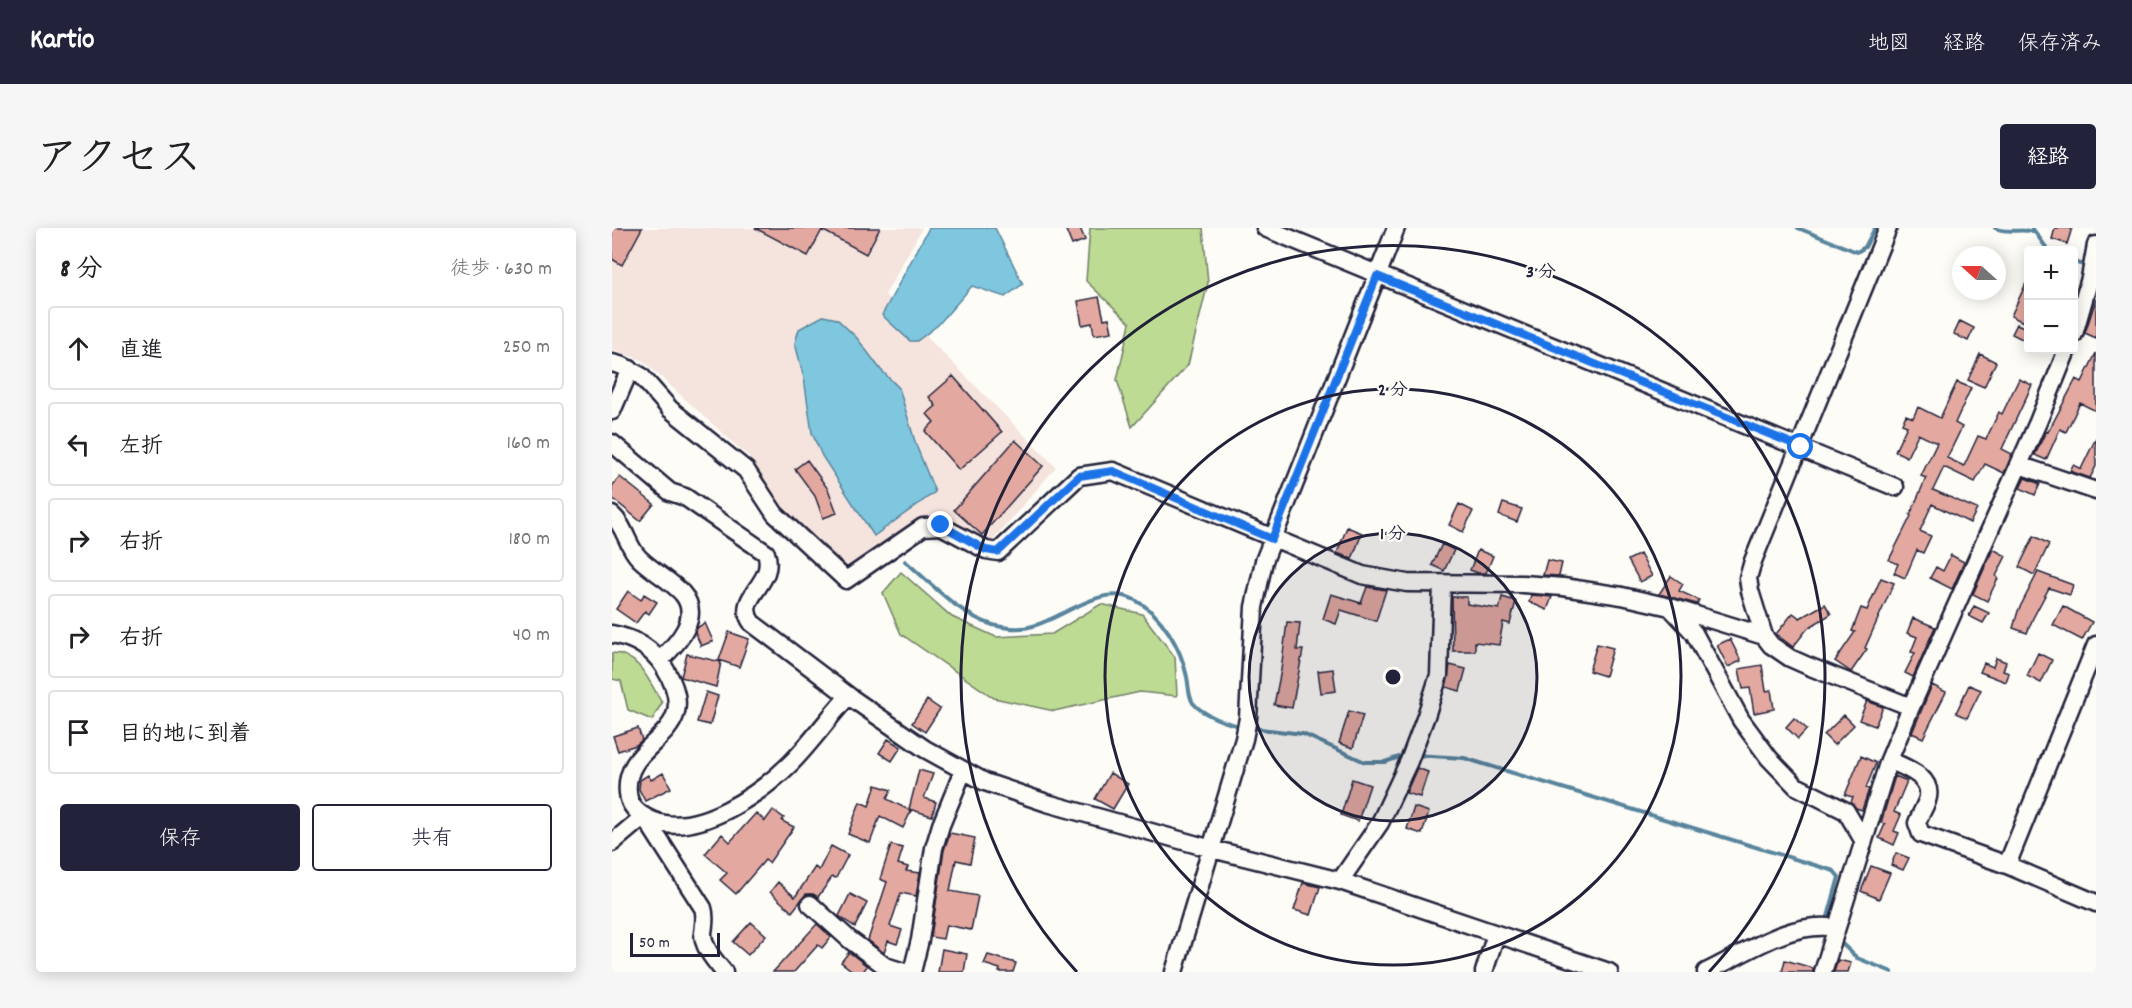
<!DOCTYPE html>
<html lang="ja">
<head>
<meta charset="utf-8">
<style>
	body { margin:0; font-family:Dekko,"Klee One",sans-serif; background:#f6f6f6; color:#202124 }
	.controls { position:absolute; right:18px; top:18px; display:grid; overflow:hidden; border-radius:6px; box-shadow:0 3px 15px #0003 }
	.controls button { width:54px; height:54px; display:grid; place-items:center; padding:0; border:0; border-bottom:2px solid #e0e0e0; background:#fff; color:#202124; font:30px sans-serif }
	.compass { position:absolute; left:1340px; top:18px; width:54px; height:54px; border-radius:50%; background:#fff; box-shadow:0 3px 15px #0003; rotate:291deg }
	.scale { position:absolute; left:18px; bottom:15px; width:90px; box-sizing:border-box; padding-left:6px; border:3px solid #22223b; border-top:0; font-size:16px; line-height:21px; white-space:nowrap; color:#22223b; -webkit-text-stroke:4px #fdfcf7; paint-order:stroke }
	.stop { position:absolute; width:18px; height:18px; margin:-14px; border:4px solid #1a73e8; border-radius:50%; background:#fff }
	.stop.end { background:#1a73e8; border-color:#fff; box-shadow:0 2px 6px #0008 }
	.list { margin:0; padding:0; list-style:none }
	h2 { display:flex; justify-content:space-between; align-items:center; height:78px; margin:0; padding:0 24px; font-size:26px }
	h2 small { font-size:20px; font-weight:400; color:#757577 }
	.list li { display:grid; grid-template-columns:39px 1fr auto; gap:18px; align-items:center; box-sizing:border-box; height:84px; margin:0 12px 12px; padding:0 12px; border:2px solid #e0e0e0; border-radius:6px }
	.list b { display:block; font-size:22px; white-space:nowrap }
	.list em { font-size:20px; font-style:normal; color:#757577 }
	.actions { display:flex; gap:12px; padding:18px 24px }
	.actions a { flex:1; padding:14px 0; border:2px solid #22223b; border-radius:6px; text-align:center; font-size:21px; color:#22223b }
	.actions .main { background:#22223b; color:#fff }
	.icon { flex:none; width:33px; height:33px; fill:none; stroke:currentColor; stroke-width:2; stroke-linecap:round; stroke-linejoin:round }
	.map { position:relative; flex:none; width:1484px; height:744px; overflow:hidden; border-radius:6px }
	header { display:flex; align-items:center; gap:36px; box-sizing:border-box; height:84px; padding:0 30px; background:#22223b; color:#fff }
	header strong { font-size:28px }
	nav { display:flex; gap:33px; margin-inline-start:auto; font-size:21px }
	.intro { display:flex; align-items:center; justify-content:space-between; box-sizing:border-box; height:144px; padding:0 36px }
	h1 { margin:0; font-size:42px }
	.button { padding:15px 27px; border-radius:6px; background:#22223b; color:#fff; font-size:21px; font-weight:700 }
	main { display:flex; gap:36px; padding:0 36px }
	aside { flex:1; background:#fff; border-radius:6px; box-shadow:0 3px 15px #0003 }
	.map>svg:first-child { display:block }
	.built { fill:#f5e3dd }
	.green { fill:#bddb93; stroke:#707e67; stroke-width:1.5 }
	.water { fill:#7ec7de; stroke:#59859d; stroke-width:1.5 }
	.lines { fill:none; stroke-linecap:round; stroke-linejoin:round }
	.stream { stroke:#59859d; stroke-width:4 }
	.building { fill:#e3a9a1; stroke:#22223b; stroke-width:1.5 }
	.minor-casing { stroke:#22223b; stroke-width:21 }
	.minor { stroke:#fdfcf7; stroke-width:16 }
	.route { stroke:#1a73e8; stroke-width:8 }
	.ring { fill:none; stroke:#22223b; stroke-width:3 }
	.centre { fill:#22223b; stroke:#fdfcf7; stroke-width:3 }
	.ring-label { font-size:18px; text-anchor:middle; font-weight:bold; fill:#22223b; stroke:#fdfcf7; stroke-width:4.5; stroke-linejoin:round; paint-order:stroke }
</style>
</head>
<body>
<header>
<strong>Kartio</strong>
<nav><a>地図</a><a>経路</a><a>保存済み</a></nav>
</header>
<div class="intro"><h1>アクセス</h1><a class="button">経路</a></div>
<main>
<aside>
<h2>8 分<small>徒歩 · 630 m</small></h2>
<ul class="list">
<li><svg class="icon" aria-label="ahead" viewBox="0 0 24 24"><path d="M12 20V5M6 11l6-6 6 6"/></svg><div><b>直進</b></div><em>250 m</em></li>
<li><svg class="icon" aria-label="left" viewBox="0 0 24 24"><path d="M17 20v-9H6M10 6l-5 5 5 5"/></svg><div><b>左折</b></div><em>160 m</em></li>
<li><svg class="icon" aria-label="right" viewBox="0 0 24 24"><path d="M7 20v-9h11M14 6l5 5-5 5"/></svg><div><b>右折</b></div><em>180 m</em></li>
<li><svg class="icon" aria-label="right" viewBox="0 0 24 24"><path d="M7 20v-9h11M14 6l5 5-5 5"/></svg><div><b>右折</b></div><em>40 m</em></li>
<li><svg class="icon" aria-label="arrive" viewBox="0 0 24 24"><path d="M6 21V4h12l-3 4 3 4H6"/></svg><div><b>目的地に到着</b></div></li>
</ul>
<div class="actions"><a class="main">保存</a><a>共有</a></div>
</aside>
<div class="map">
<svg width="1484" height="744" viewBox="0 0 1484 744">
	<rect width="100%" height="100%" fill="#fdfcf7"/>
	<filter id="ink" filterUnits="userSpaceOnUse"><feTurbulence type="fractalNoise" baseFrequency=".0167" numOctaves="2"/><feDisplacementMap in="SourceGraphic" scale="12" xChannelSelector="R" yChannelSelector="G"/><feConvolveMatrix kernelMatrix="1 2 1 2 8 2 1 2 1" color-interpolation-filters="sRGB"/></filter>
	<g filter="url(#ink)">
		<path class="built" d="M0 0H310L273 67 444 239 376 318 320 291 236 346 164 280 138 230 30 132 0 122Z"/>
		<path class="green" d="M478 0H591L596 55 576 137 520 199 505 152 518 95 474 53Z
			M289 344 340 389 384 409 440 406 489 376 530 386 563 429 565 468 528 464 442 483 382 470 289 406 271 365Z
			M0 425C27 425 38 455 50 475L40 492 16 482 9 453 0 451Z"/>
		<path class="water" d="M317 0H383L411 56 393 69 360 58 326 97 305 113H298L270 87Z
			M211 88 225 91 245 110 269 142 287 160 304 217 323 264 262 308 210 228 200 205 192 150 183 115 187 101Z"/>
		<g class="lines">
			<path class="stream" d="M1186 0 1245 24 1253 19 1263 0
				M1383 0C1396 6 1409 0 1422 4
				M1420 0 1436 22
				M1462 34 1475 38
				M293 333C319 355 347 387 381 397 393 400 409 402 421 398 454 389 488 355 523 372 550 386 569 420 575 449 577 458 576 467 581 475 591 487 615 496 630 498
				M640 500 691 506 753 534H773L793 527
				M803 527 852 530 1222 643 1227 649 1214 696
				M1226 712 1245 730 1280 744"/>
		</g>
		<path class="building" d="M0 0H30L10 37 0 31Z
			M143 0H268L254 26 210 2 196 28Z
			M453 0H468L473 12 460 17Z
			M1443 0H1460L1455 16 1440 11Z
			M1416 51V83L1411 94 1399 88Z
			M487 69 492 91 497 90 500 104 482 107 480 95 470 97 466 73Z
			M1484 71V110L1473 105Z
			M1348 93 1362 100 1356 113 1342 106Z
			M1405 96 1416 101V114L1400 106Z
			M1484 125V183L1468 175 1454 204 1448 201 1434 232 1423 227 1434 203 1436 204 1464 151 1470 154Z
			M1368 126 1384 134 1372 159 1356 152Z
			M341 148 390 204 347 242 313 203 322 194 315 186 324 178 317 169Z
			M1407 151 1420 157 1390 221 1400 226 1392 245 1373 236 1363 254 1332 239 1321 262 1365 281 1358 295 1320 276 1308 303 1319 308 1311 325 1305 322 1293 350 1282 345 1286 336 1277 332 1299 288 1298 287 1314 250 1309 248 1325 215 1306 206 1295 229 1283 223 1295 198 1290 196 1294 187 1301 190 1306 179 1328 190 1345 154 1359 160 1343 195 1350 199 1335 230 1352 238 1366 208 1374 211 1387 184 1390 186Z
			M1484 210V238L1478 250 1458 243 1461 237 1469 241Z
			M403 212 431 238 370 307 342 282Z
			M195 232 216 261 225 285 211 290 203 268 183 241Z
			M8 249 42 276 28 293 0 270V258Z
			M1413 250 1428 256 1423 267 1408 260Z
			M891 275 910 281 905 294 887 287Z
			M847 276 861 283 851 304 837 297Z
			M735 299 750 305 740 331 725 325Z
			M1422 308 1437 316 1422 347 1407 339Z
			M830 316 842 322 832 343 820 337Z
			M1381 321 1394 328 1384 348 1386 350 1375 373 1361 366Z
			M866 322 881 328 874 345H866L858 342Z
			M1028 326 1040 348 1028 354 1016 332Z
			M1339 327 1352 334 1340 361 1318 350 1324 339 1331 343Z
			M935 332 950 335 947 348 931 347Z
			M1426 344 1461 357 1458 367 1437 360 1421 390 1415 405 1401 400 1406 383Z
			M1059 348 1071 356 1067 363 1087 372 1085 376 1047 366Z
			M1269 350 1282 355 1253 420 1255 421 1239 444 1223 433 1243 404 1240 403 1249 380 1255 382Z
			M755 359 774 362 764 393 729 382 724 396 711 391 719 366 749 375Z
			M16 363 29 372 32 366 45 374 37 386 33 383 24 395 4 381Z
			M919 367 940 369 935 382 917 374Z
			M840 369H855V376L887 381 890 369 904 373 898 396 891 394 887 417 863 414V423H841Z
			M1213 376 1219 386 1196 400 1181 419 1164 406 1181 385 1188 390Z
			M1362 378 1377 385 1371 395 1357 388Z
			M1451 378 1480 394 1470 412 1441 397Z
			M1301 390 1323 399 1301 449 1293 445 1303 425 1299 424 1305 409 1295 405Z
			M675 394 688 395 685 422H691L680 480 662 477 669 442Z
			M93 395 101 413 89 418 83 404 86 399Z
			M117 404 137 411 127 439 107 432Z
			M1118 411 1129 433 1116 439 1105 417Z
			M985 416 1001 420 993 448 977 443Z
			M1426 425 1440 432 1429 455 1415 448Z
			M75 426 109 434 104 459 69 449Z
			M1384 430 1394 434 1391 443 1397 445 1394 454 1368 444 1372 435 1381 439Z
			M838 437 854 441 848 463 834 459Z
			M1150 437 1154 463 1159 462 1162 481 1142 485 1138 460 1131 461 1127 441Z
			M721 441 724 463 709 465 706 443Z
			M1320 457 1334 464 1311 510 1300 505Z
			M1357 457 1369 462 1355 490 1344 485Z
			M94 464 106 468 98 497 85 494Z
			M315 472 328 481 313 504 300 495Z
			M1255 473 1271 479 1263 498 1247 492Z
			M737 483 751 487 741 520 727 515Z
			M1232 487 1242 497 1222 517 1212 507Z
			M1182 490 1195 501 1186 511 1174 499Z
			M26 500 30 512 24 517 6 523 1 508Z
			M276 511 289 519 280 533 267 525Z
			M1249 528 1264 535 1254 560 1257 561 1250 582 1244 580 1239 574 1241 569 1233 567Z
			M805 540 816 544 808 569 794 565Z
			M307 542 321 546 312 570 324 574 320 588 297 581Z
			M51 545 59 560 33 573 27 561 28 552 36 547 39 552Z
			M498 545 516 556 501 581 483 571Z
			M1283 548 1295 553 1282 584 1289 587 1282 603 1287 605 1282 617 1267 610 1273 596 1269 595Z
			M740 551 758 557 746 593 729 587Z
			M264 557 279 562 275 571 299 583 291 600 268 588 258 615 236 606 248 574 257 578Z
			M802 579 817 584 810 606 795 601Z
			M161 582 172 590 170 593 182 599 157 635 153 632 124 666 108 652 115 645 93 626 110 606 118 614 144 585 153 593Z
			M338 605 363 610 358 635 344 632 338 663 366 668 359 702 334 697 331 711 319 709 332 622Z
			M279 617 291 620 286 636 296 639 294 643 308 645 304 668 289 665 278 698 290 702 285 716 276 713 272 725 256 712 275 654 268 651Z
			M219 618 236 627 224 650 220 649 206 669 201 666H194L180 684 158 664 166 654 183 669 203 639 207 642Z
			M1284 625 1297 630 1291 642 1279 637Z
			M1259 638 1278 645 1267 671 1249 663Z
			M691 655 708 659 699 687 682 682Z
			M238 666 255 675 243 699 227 688Z
			M139 694 154 707 136 727 121 714Z
			M205 696 219 709 210 720 206 717 182 744H161Z
			M330 721 355 726 352 744H326Z
			M237 724 255 738 251 744H242L229 734Z
			M376 727 404 735 401 744H387L388 741 372 736Z
			M1173 732 1201 740V744H1170Z
			M1226 732 1239 735 1236 744H1222Z"/>
		<g class="lines">
			<defs>
				<path id="minor" d="M653 0 1283 259
					M1276 0 1141 333 1136 350 1138 363 1152 408 1159 417 1178 430 1196 438 1299 479
					M1462 106 1478 50 1484 17
					M0 135 11 138 29 148 58 181 134 242 163 286 234 352 311 299 329 298 374 322 386 324 467 248 501 243 750 347 795 355 911 356 951 359 1010 368 1058 379 1152 408
					M0 183 18 141
					M0 215 58 264 73 269 154 325C165 356 121 369 140 395L238 469 313 521 373 554 435 575 600 621 728 653 997 744
					M1407 237 1484 263
					M0 287C13 298 15 318 27 330 40 343 58 352 70 365 91 389 65 416 48 432
					M1058 379 1082 405 1129 492 1157 530 1184 558 1234 583 1251 612
					M0 406C22 410 40 420 52 439 97 511 10 509 16 565 17 580 29 588 42 593 86 610 149 565 179 535 198 516 214 493 232 473L238 469
					M1277 532C1294 540 1323 549 1315 573 1312 580 1308 587 1305 595L1309 606 1395 637 1484 675
					M32 588 91 680C94 689 92 696 91 705 91 720 103 733 112 744
					M0 615 32 588
					M1395 637 1484 417
					M728 653 768 595 797 533 814 488 827 447 830 356
					M198 676 238 712 273 738 292 744
					M300 744 308 712 322 620 329 597 351 543
					M562 744 632 511 636 490 642 379 652 333 784 0
					M872 744 884 706
					M1094 744C1134 725 1179 692 1224 700
					M1211 744 1277 532 1299 479 1426 194 1455 122"/>
			</defs>
			<use href="#minor" class="minor-casing"/>
			<use href="#minor" class="minor"/>
		</g>
	</g>
	<g class="lines" filter="url(#ink)">
		<path class="route" d="M329 297 374 322 386 324 467 248 501 243 660 311 765 48 1189 219"/>
	</g>
	<circle cx="781" cy="449" r="144" fill="#22223b" fill-opacity=".12"/>
	<g class="ring">
		<circle cx="781" cy="449" r="144"/>
		<circle cx="781" cy="449" r="288"/>
		<path d="M465 744A432 432 0 1 1 1097 744"/>
	</g>
	<circle cx="781" cy="449" r="9" class="centre"/>
	<g class="ring-label">
		<text x="929" y="49">3 分</text>
		<text x="781" y="167">2 分</text>
		<text x="781" y="311">1 分</text>
	</g>
</svg>
<div class="controls">
<button>+</button>
<button>−</button>
</div>
<svg class="compass" viewBox="-18 -18 36 36"><path d="M0-13l5 13h-10z" fill="#e53935"/><path d="M0 13l5-13h-10z" fill="#757577"/></svg>
<div class="scale">50 m</div>
<div class="stop" style="left:1189px;top:219px"></div>
<div class="stop end" style="left:329px;top:297px"></div>
</div>
</main>
</body>
</html>
